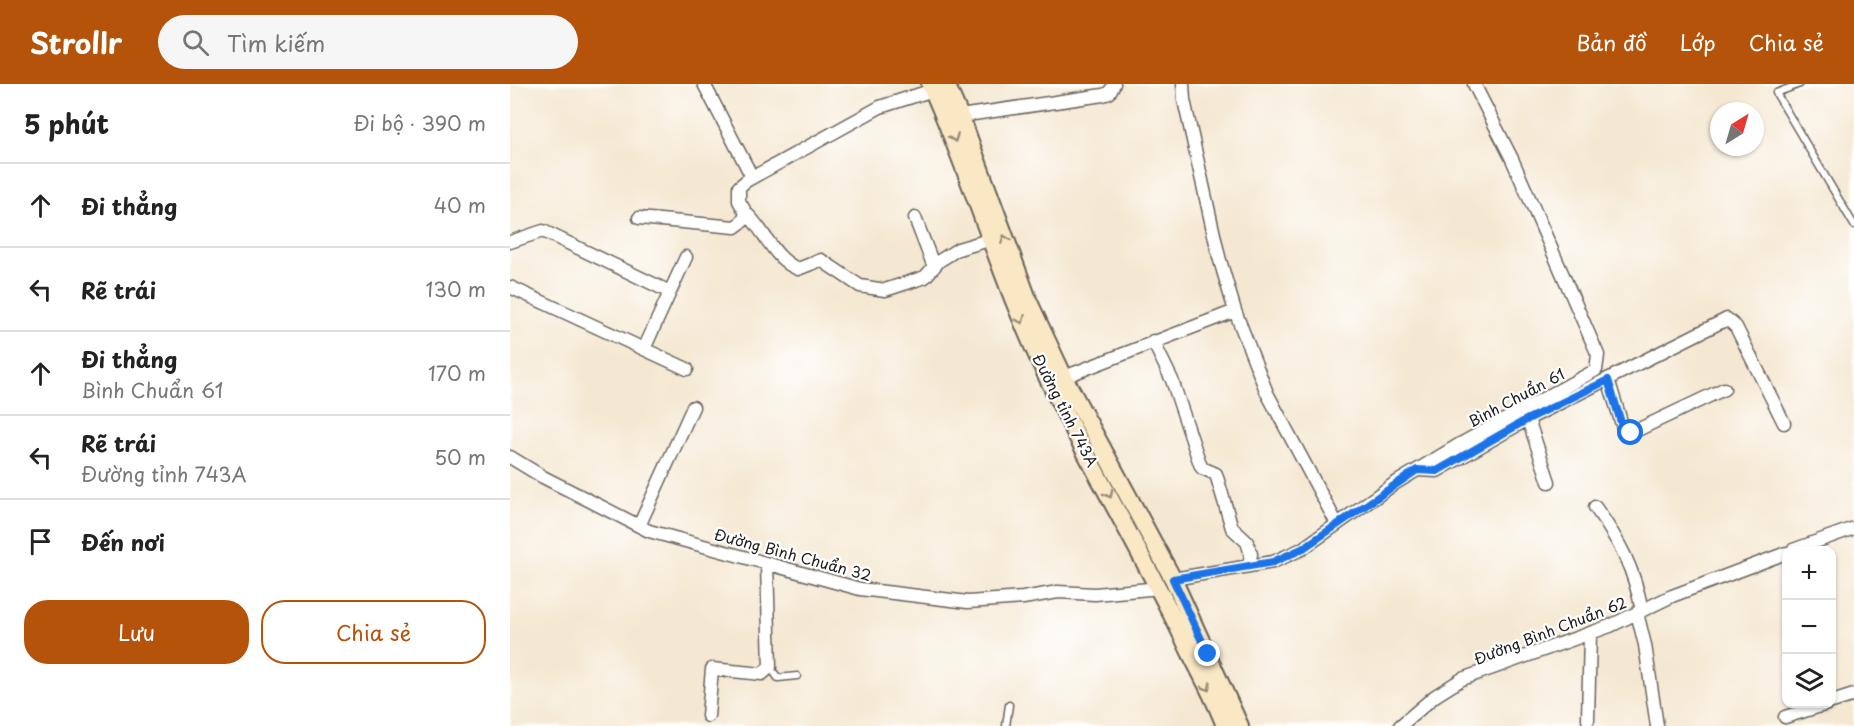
<!DOCTYPE html>
<html lang="vi">
<head>
<meta charset="utf-8">
<style>
	body { margin:0; font-family:"Playpen Sans",sans-serif; background:#f6f6f6; color:#222 }
	.controls { position:absolute; right:18px; bottom:18px; display:grid; overflow:hidden; border-radius:12px; box-shadow:0 2px 4px #0004 }
	.controls button { width:54px; height:54px; display:grid; place-items:center; padding:0; border:0; border-bottom:2px solid #e0e0e0; background:#fff; color:#222; font:30px sans-serif }
	.compass { position:absolute; left:1200px; top:18px; width:54px; height:54px; border-radius:50%; background:#fff; box-shadow:0 2px 4px #0004; rotate:37deg }
	.stop { position:absolute; width:18px; height:18px; margin:-14px; border:4px solid #1a73e8; border-radius:50%; background:#fff }
	.stop.end { background:#1a73e8; border-color:#fff; box-shadow:0 2px 6px #0008 }
	.list { margin:0; padding:0; list-style:none }
	h2 { display:flex; justify-content:space-between; align-items:center; height:78px; margin:0; padding:0 24px; font-size:26px }
	h2 small { font-size:20px; font-weight:400; color:#767676 }
	.list li { display:grid; grid-template-columns:39px 1fr auto; gap:18px; align-items:center; box-sizing:border-box; height:84px; padding:0 24px; border-top:2px solid #e0e0e0 }
	.list b { display:block; font-size:22px; white-space:nowrap }
	.list p { margin:0; font-size:20px; white-space:nowrap; color:#767676 }
	.list em { font-size:20px; font-style:normal; color:#767676 }
	.actions { display:flex; gap:12px; padding:18px 24px }
	.actions a { flex:1; padding:14px 0; border:2px solid #b45309; border-radius:24px; text-align:center; font-size:21px; color:#b45309 }
	.actions .main { background:#b45309; color:#fff }
	.icon { flex:none; width:33px; height:33px; fill:none; stroke:currentColor; stroke-width:2; stroke-linecap:round; stroke-linejoin:round }
	.map { position:relative; flex:none; width:1344px; height:642px; overflow:hidden }
	header { display:flex; align-items:center; gap:36px; box-sizing:border-box; height:84px; padding:0 30px; background:#b45309; color:#fff }
	header strong { font-size:28px }
	nav { display:flex; gap:33px; margin-inline-start:auto; font-size:21px }
	.search { width:420px; height:54px; background:#f6f6f6; display:flex; align-items:center; gap:15px; box-sizing:border-box; padding:0 21px; border-radius:33px; color:#767676; font-size:22px }
	main { display:flex }
	aside { flex:1; background:#fff }
	.map>svg:first-child { display:block }
	.lines { fill:none; stroke-linecap:round; stroke-linejoin:round }
	.lane-casing { stroke:#68635c; stroke-width:9 }
	.street-casing { stroke:#68635c; stroke-width:15 }
	.secondary-casing { stroke:#68635c; stroke-width:20 }
	.lane { stroke:#fff; stroke-width:6 }
	.street { stroke:#fff; stroke-width:12 }
	.secondary { stroke:#fae7c3; stroke-width:16 }
	.oneway { stroke:#968c78 }
	.route { stroke:#1a73e8; stroke-width:8 }
	.labels { text-anchor:middle; dominant-baseline:central; stroke-width:4.5; stroke-linejoin:round; paint-order:stroke }
	.street-label { font-size:15px; fill:#1c1c1c; stroke:#fff }
</style>
</head>
<body>
<header>
<strong>Strollr</strong>
<div class="search"><svg class="icon" aria-label="search" viewBox="0 0 24 24"><circle cx="10" cy="10" r="6"/><path d="M15 15l6 6"/></svg>Tìm kiếm</div>
<nav><a>Bản đồ</a><a>Lớp</a><a>Chia sẻ</a></nav>
</header>
<main>
<aside>
<h2>5 phút<small>Đi bộ · 390 m</small></h2>
<ul class="list">
<li><svg class="icon" aria-label="ahead" viewBox="0 0 24 24"><path d="M12 20V5M6 11l6-6 6 6"/></svg><div><b>Đi thẳng</b></div><em>40 m</em></li>
<li><svg class="icon" aria-label="left" viewBox="0 0 24 24"><path d="M17 20v-9H6M10 6l-5 5 5 5"/></svg><div><b>Rẽ trái</b></div><em>130 m</em></li>
<li><svg class="icon" aria-label="ahead" viewBox="0 0 24 24"><path d="M12 20V5M6 11l6-6 6 6"/></svg><div><b>Đi thẳng</b><p>Bình Chuẩn 61</p></div><em>170 m</em></li>
<li><svg class="icon" aria-label="left" viewBox="0 0 24 24"><path d="M17 20v-9H6M10 6l-5 5 5 5"/></svg><div><b>Rẽ trái</b><p>Đường tỉnh 743A</p></div><em>50 m</em></li>
<li><svg class="icon" aria-label="arrive" viewBox="0 0 24 24"><path d="M6 21V4h12l-3 4 3 4H6"/></svg><div><b>Đến nơi</b></div></li>
</ul>
<div class="actions"><a class="main">Lưu</a><a>Chia sẻ</a></div>
</aside>
<div class="map">
<svg width="1344" height="642" viewBox="0 0 1344 642">
	<rect width="100%" height="100%" fill="#fff"/>
	<filter id="ink" filterUnits="userSpaceOnUse"><feTurbulence type="fractalNoise" baseFrequency=".0167" numOctaves="2"/><feDisplacementMap in="SourceGraphic" scale="12" xChannelSelector="R" yChannelSelector="G"/><feConvolveMatrix kernelMatrix="1 2 1 2 8 2 1 2 1" color-interpolation-filters="sRGB"/></filter>
	<filter id="wash" filterUnits="userSpaceOnUse"><feTurbulence type="fractalNoise" baseFrequency=".008" numOctaves="4" result="noise"/><feDisplacementMap in="SourceGraphic" scale="24" xChannelSelector="R" yChannelSelector="G"/><feGaussianBlur stdDeviation="1.35" result="paint"/><feColorMatrix in="noise" values="0 0 0 0 0 0 0 0 0 0 0 0 0 0 0 0 0 1.4 0 .05"/><feComposite in="paint" operator="in"/></filter>
	<g filter="url(#wash)">
		<rect width="100%" height="100%" fill="#f5e8d2"/>
	</g>
	<g filter="url(#ink)">
		<g class="lines">
			<defs>
				<path id="lane" d="M1290 0 1266 9 1344 141
					M260 583 268 594 287 592
					M496 642 499 621"/>
				<path id="street" d="M194 0 242 93
					M450 32 593 11 599 9 604 0
					M236 129C255 146 263 175 288 185L311 176 350 202 375 206 415 193 429 177 448 165 479 156
					M129 134 225 143 233 137 236 129 229 117V103L236 97 370 23 423 6
					M405 134 424 183
					M0 158 33 147 160 208
					M0 203 177 285
					M725 227 757 309 827 440
					M643 257 662 296 690 380 692 384 706 390 722 444 737 458 741 470 739 481
					M134 265 176 173
					M554 293 725 227 709 173 674 16 673 0
					M1098 295 1113 344 1121 349 1214 305
					M1018 335 1039 398
					M0 373 33 393 139 447 350 505 458 518 513 514 548 508 585 510 650 504
					M907 386 927 387 1018 335 1217 235 1226 243 1274 339
					M1085 423C1110 458 1124 484 1132 527
					M129 442 183 323
					M1283 466 1344 444
					M663 495 763 478 792 465 884 400 952 359 1086 286 1088 271 1002 75 964 0
					M1127 529 1135 561 1147 642
					M1322 618 1344 611
					M198 632 202 585 252 590 260 583 257 480
					M1275 633 1317 620
					M1078 636 1080 549
					M890 642 925 612 952 595 1100 542 1162 512 1276 469"/>
				<path id="secondary" d="M420 0C464 98 492 202 540 299 584 390 637 477 680 568 692 592 706 617 715 642
					M436 0 454 41 519 218 554 293 663 495 730 642"/>
			</defs>
			<use href="#lane" class="lane-casing"/>
			<use href="#street" class="street-casing"/>
			<use href="#secondary" class="secondary-casing"/>
			<use href="#lane" class="lane"/>
			<use href="#street" class="street"/>
			<use href="#secondary" class="secondary"/>
		</g>
		<defs><path id="oneway-chevron" d="M-2-3.5L2.5 0L-2 3.5" fill="none" stroke-width="1.6" stroke-linecap="round" stroke-linejoin="round" transform="scale(1.5)"/></defs>
		<g class="oneway">
			<use href="#oneway-chevron" transform="translate(444 54) rotate(69)"/>
			<use href="#oneway-chevron" transform="translate(495 155) rotate(-111)"/>
			<use href="#oneway-chevron" transform="translate(511 236) rotate(67)"/>
			<use href="#oneway-chevron" transform="translate(599 410) rotate(62)"/>
			<use href="#oneway-chevron" transform="translate(697 603) rotate(64)"/>
		</g>
	</g>
	<g class="lines" filter="url(#ink)">
		<path class="route" d="M698 570 663 495 763 478 792 465 907 386 927 387 1018 335 1098 296 1113 345 1121 349"/>
	</g>
	<g class="labels">
		<g class="street-label">
			<text transform="translate(1006 313) rotate(-28)">Bình Chuẩn 61</text>
			<text transform="translate(556 326) rotate(63)">Đường tỉnh 743A</text>
			<text transform="translate(283 470) rotate(15)">Đường Bình Chuẩn 32</text>
			<text transform="translate(1040 546) rotate(-21)">Đường Bình Chuẩn 62</text>
		</g>
	</g>
</svg>
<div class="controls">
<button>+</button>
<button>−</button>
<button><svg class="icon" aria-label="layers" viewBox="0 0 24 24"><path d="M12 4l9 5-9 5-9-5zM3 14l9 5 9-5"/></svg></button>
</div>
<svg class="compass" viewBox="-18 -18 36 36"><path d="M0-13l5 13h-10z" fill="#e53935"/><path d="M0 13l5-13h-10z" fill="#767676"/></svg>
<div class="stop" style="left:1121px;top:349px"></div>
<div class="stop end" style="left:698px;top:570px"></div>
</div>
</main>
</body>
</html>
